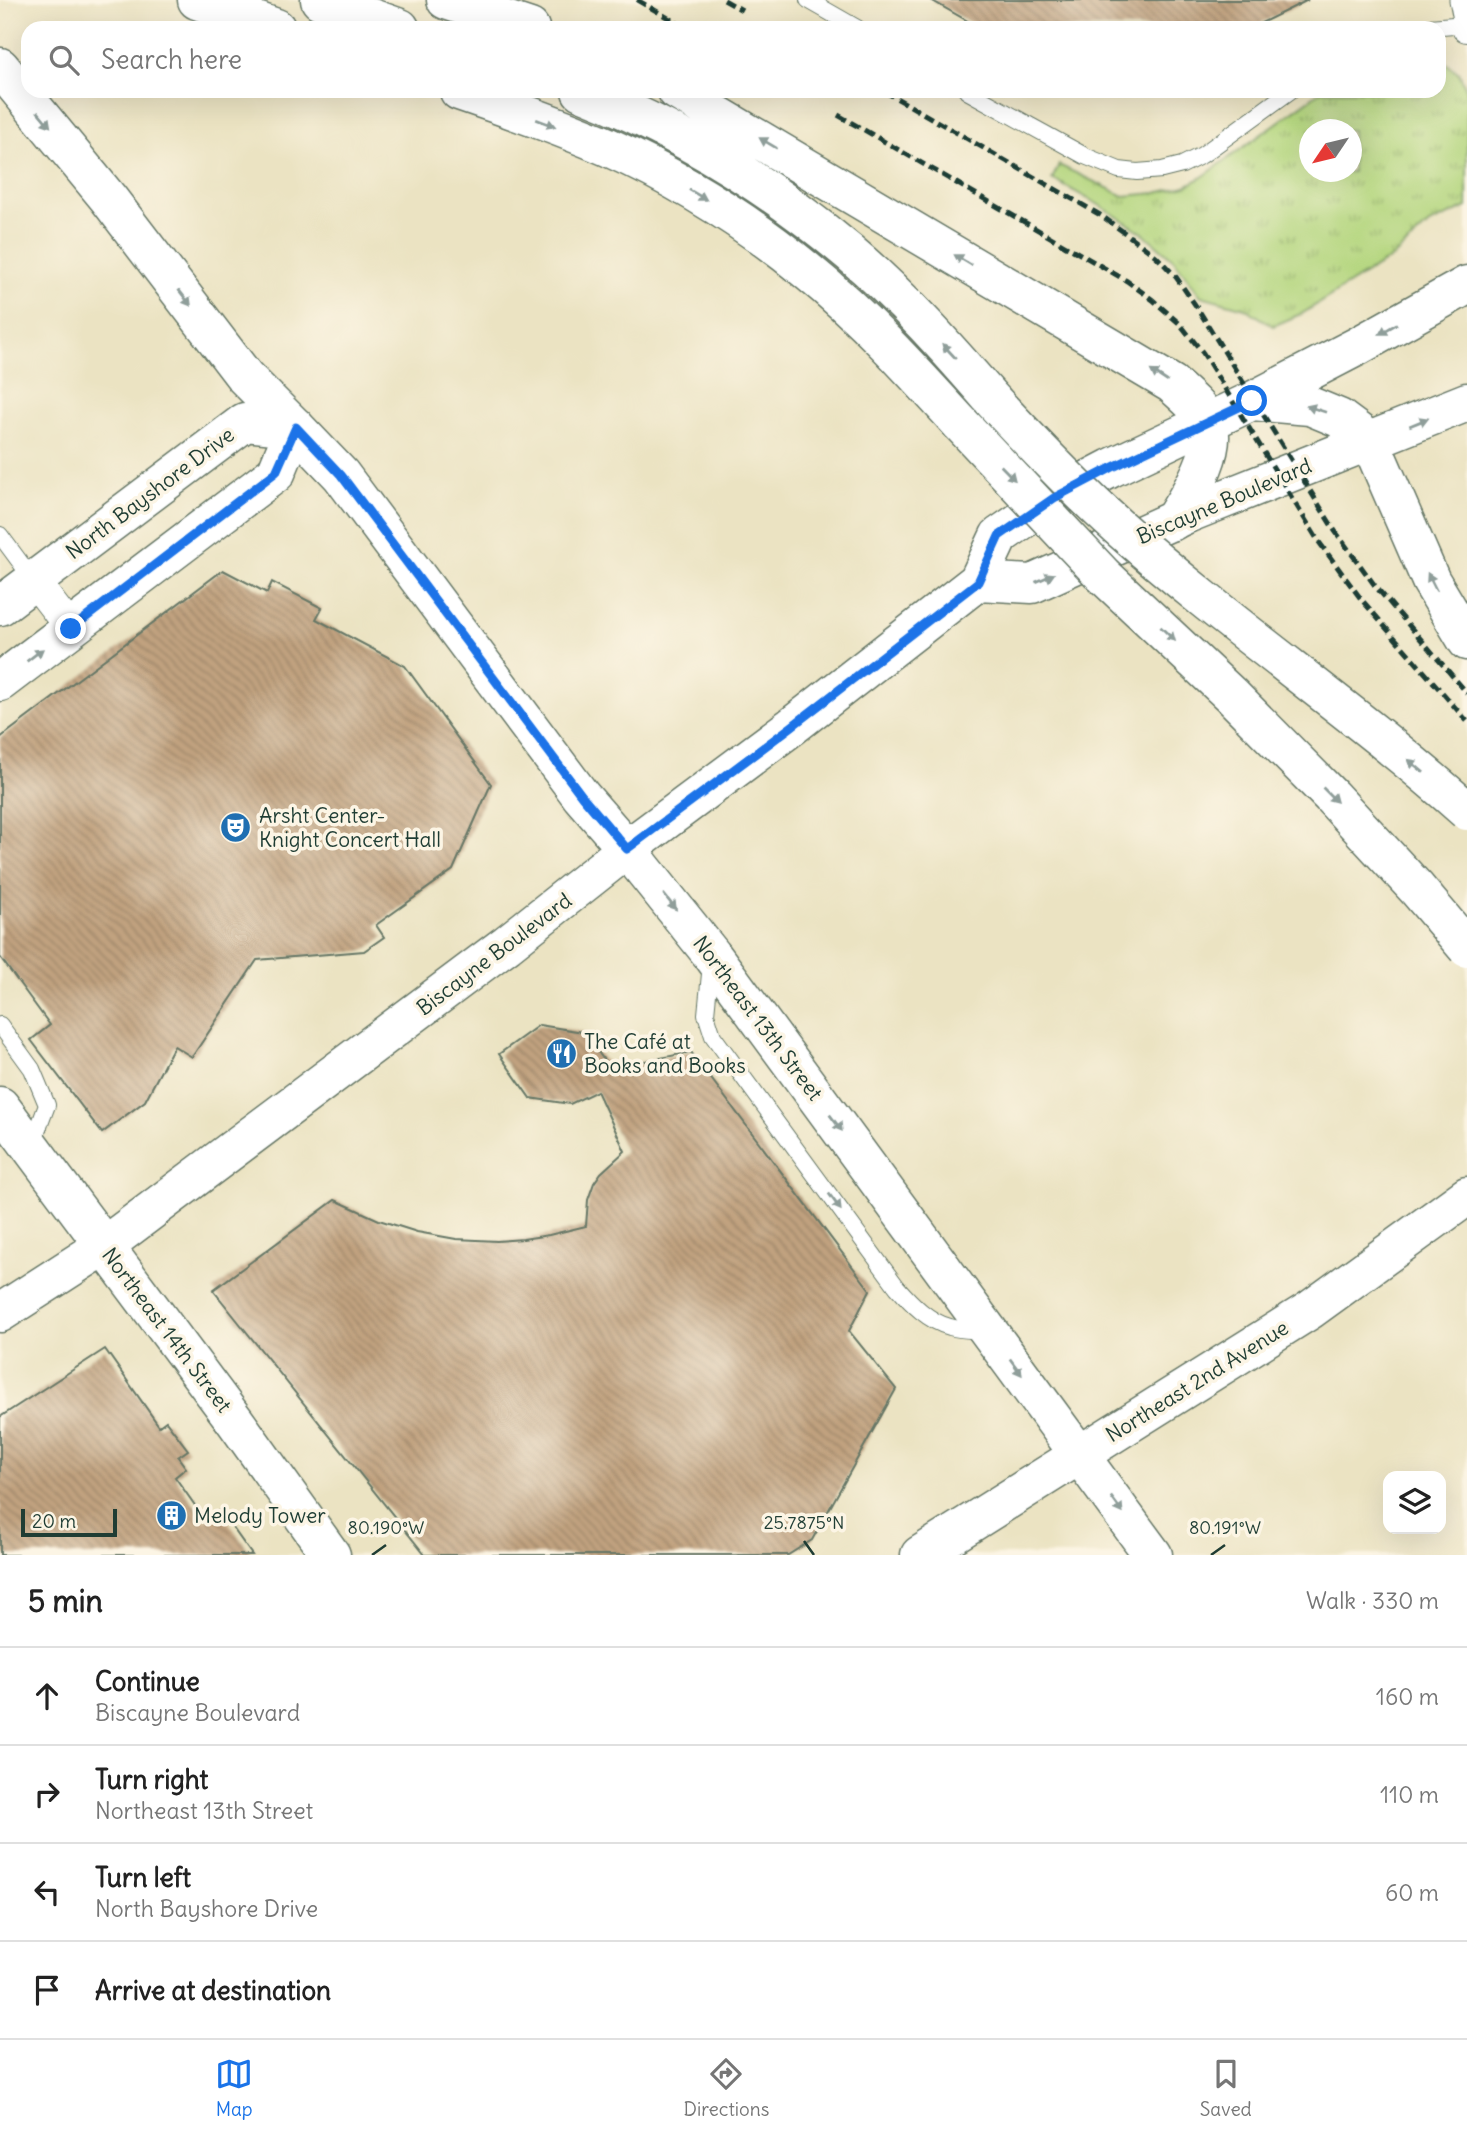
<!DOCTYPE html>
<html lang="en">
<head>
<meta charset="utf-8">
<style>
	body { margin:0; font-family:Delius,sans-serif; background:#f6f6f6; color:#222 }
	.controls { position:absolute; right:21px; bottom:21px; display:grid; overflow:hidden; border-radius:14px; box-shadow:0 7px 28px #0002 }
	.controls button { width:63px; height:63px; display:grid; place-items:center; padding:0; border:0; border-bottom:2px solid #e0e0e0; background:#fff; color:#222; font:35px sans-serif }
	.compass { position:absolute; left:1299px; top:119px; width:63px; height:63px; border-radius:50%; background:#fff; box-shadow:0 7px 28px #0002; rotate:235deg }
	.scale { position:absolute; left:21px; bottom:18px; width:96px; box-sizing:border-box; padding-left:7px; border:4px solid #1f3d34; border-top:0; font-size:19px; line-height:24px; white-space:nowrap; color:#1f3d34; -webkit-text-stroke:5px #fcf5e5; paint-order:stroke }
	.stop { position:absolute; width:21px; height:21px; margin:-16px; border:5px solid #1a73e8; border-radius:50%; background:#fff }
	.stop.end { background:#1a73e8; border-color:#fff; box-shadow:0 2px 7px #0008 }
	.list { margin:0; padding:0; list-style:none }
	h2 { display:flex; justify-content:space-between; align-items:center; height:91px; margin:0; padding:0 28px; font-size:30px }
	h2 small { font-size:23px; font-weight:400; color:#767676 }
	.list li { display:grid; grid-template-columns:46px 1fr auto; gap:21px; align-items:center; box-sizing:border-box; height:98px; padding:0 28px; border-top:2px solid #e0e0e0 }
	.list b { display:block; font-size:26px; white-space:nowrap }
	.list p { margin:0; font-size:23px; white-space:nowrap; color:#767676 }
	.list em { font-size:23px; font-style:normal; color:#767676 }
	.icon { flex:none; width:38px; height:38px; fill:none; stroke:currentColor; stroke-width:2; stroke-linecap:round; stroke-linejoin:round }
	.map { position:relative; flex:none; width:1467px; height:1555px; overflow:hidden }
	.search { position:absolute; background:#fff; box-shadow:0 7px 28px #0002; left:21px; right:21px; top:21px; height:77px; display:flex; align-items:center; gap:18px; box-sizing:border-box; padding:0 24px; border-radius:21px; color:#767676; font-size:26px }
	.sheet { height:483px; background:#fff }
	nav { display:flex; justify-content:space-around; align-items:center; box-sizing:border-box; height:98px; border-top:2px solid #e0e0e0; background:#fff; font-size:19px; color:#767676 }
	nav a { display:grid; justify-items:center; gap:4px }
	nav .on { color:#1a73e8 }
	.map>svg:first-child { display:block }
	.grass { fill:url(#grass-tufts); stroke:#6a8a59; stroke-width:2; fill-rule:evenodd }
	.building { fill:url(#building-back-hatch) }
	.lines { fill:none; stroke-linecap:round; stroke-linejoin:round }
	.service-casing { stroke:#676; stroke-width:18 }
	.pedestrian-casing { stroke:#676; stroke-width:25 }
	.minor-casing { stroke:#676; stroke-width:32 }
	.tertiary-casing { stroke:#676; stroke-width:41 }
	.secondary-casing { stroke:#676; stroke-width:41 }
	.primary-casing { stroke:#676; stroke-width:41 }
	.motorway-casing { stroke:#676; stroke-width:41 }
	.service { stroke:#fff; stroke-width:16 }
	.pedestrian { stroke:#fff; stroke-width:23 }
	.minor { stroke:#fff; stroke-width:30 }
	.tertiary { stroke:#fff; stroke-width:38 }
	.secondary { stroke:#fff; stroke-width:38 }
	.primary { stroke:#fff; stroke-width:38 }
	.motorway { stroke:#fff; stroke-width:38 }
	.rail { stroke:#1f3d34; stroke-width:5; stroke-dasharray:10 5; stroke-linecap:butt }
	.motorway-bridge-casing { stroke:#676; stroke-width:41; stroke-linecap:butt }
	.motorway-bridge { stroke:#fff; stroke-width:38 }
	.oneway { fill:#8f9e9a }
	.route { stroke:#1a73e8; stroke-width:9 }
	.ticks { fill:none; stroke:#1f3d34; stroke-width:2.5 }
	.labels { text-anchor:middle; dominant-baseline:central; stroke-width:7; stroke-linejoin:round; paint-order:stroke }
	.street-label { font-size:21px; fill:#1f3d34; stroke:#fcf5e5 }
	.poi-label { font-size:21px; fill:#1f3d34; stroke:#fcf5e5; text-anchor:start }
	.ticks-label { font-size:18px; text-anchor:middle; fill:#1f3d34; stroke:#fcf5e5; stroke-width:7; stroke-linejoin:round; paint-order:stroke }
</style>
</head>
<body>
<div class="map">
<svg width="1467" height="1555" viewBox="0 0 1467 1555">
	<defs>
		<pattern id="grass-tufts" width="24" height="20" patternUnits="userSpaceOnUse" patternTransform="scale(1.75)"><rect width="24" height="20" fill="#b4d67e"/><path d="M3 7l-1-3M5 7V3M7 7l1-3M15 17l-1-3M17 17v-4M19 17l1-3" fill="none" stroke="#92af68"/></pattern>
		<pattern id="building-back-hatch" width="6" height="6" patternUnits="userSpaceOnUse" patternTransform="scale(1.75)"><rect width="6" height="6" fill="#c1a27f"/><path d="M-1 5l2 2M0 0l6 6M5-1l2 2" fill="none" stroke="#9c8569"/></pattern>
	</defs>
	<rect width="100%" height="100%" fill="#fcf5e5"/>
	<filter id="ink" filterUnits="userSpaceOnUse"><feTurbulence type="fractalNoise" baseFrequency=".0143" numOctaves="2"/><feDisplacementMap in="SourceGraphic" scale="14" xChannelSelector="R" yChannelSelector="G"/><feConvolveMatrix kernelMatrix="1 2 1 2 8 2 1 2 1" color-interpolation-filters="sRGB"/></filter>
	<filter id="wash" filterUnits="userSpaceOnUse"><feTurbulence type="fractalNoise" baseFrequency=".00686" numOctaves="4" result="noise"/><feDisplacementMap in="SourceGraphic" scale="28" xChannelSelector="R" yChannelSelector="G"/><feGaussianBlur stdDeviation="1.57" result="paint"/><feColorMatrix in="noise" values="0 0 0 0 0 0 0 0 0 0 0 0 0 0 0 0 0 1.4 0 .05"/><feComposite in="paint" operator="in"/></filter>
	<g filter="url(#wash)">
		<rect width="100%" height="100%" fill="#ebe3c2"/>
		<path class="grass" d="M1439 58 1459 73 1467 91V207L1429 224 1394 256 1303 313 1273 326 1245 308 1201 296 1174 260 1143 233 1096 203 1052 179 1059 165 1124 196 1156 193 1186 186 1201 178 1321 91H1439ZM1310 130H1352V172H1310Z"/>
		<g id="blocks">
			<path class="building" d="M931 0H1308L1251 28H980Z
				M223 570 267 593 272 582 322 608 316 619 405 666 491 784 453 870 376 925 384 937 364 951 257 960 192 1057 174 1046 145 1101 102 1133 31 1040 50 1025 0 957V738Z
				M539 1025 583 1032 610 1068 691 1052 870 1290 849 1331 896 1389 812 1540 788 1555H425L213 1290 335 1200 379 1220 417 1232 456 1239 497 1241 523 1239 549 1235 586 1226 588 1200 594 1183 601 1173 625 1151 597 1091 570 1104 530 1098 499 1054Z
				M105 1349 159 1426 166 1421 188 1450 178 1457 186 1468 175 1477 206 1521 220 1510 252 1555H0V1417Z"/>
		</g>
	</g>
	<g filter="url(#ink)">
		<use href="#blocks" fill-opacity="0" stroke="#676" stroke-width="2"/>
		<g class="lines">
			<defs>
				<path id="service" d="M808 0 857 28
					M1417 28 1466 24
					M967 91 1085 156 1119 170 1137 172 1162 170 1182 165 1202 155 1290 91
					M0 535 34 581
					M711 964 706 1014 713 1036 897 1287C911 1303 929 1322 950 1327 960 1330 972 1330 983 1331
					M0 1025 32 1069 47 1105 32 1145"/>
				<path id="pedestrian" d="M1461 0 1466 24"/>
				<path id="minor" d="M1466 24 1467 27
					M34 581 71 629"/>
				<path id="tertiary" d="M0 606 245 422 295 427 276 473 0 682
					M627 849 712 955 1153 1555
					M0 1106 235 1421 331 1555"/>
				<path id="secondary" d="M920 1555 1310 1310 1467 1196"/>
				<path id="primary" d="M1252 401 1310 406 1339 418 1370 441 1431 581 1467 641
					M295 427 341 475 581 796 627 849
					M978 581 1032 584 1189 513 1467 402
					M0 1313 104 1246 507 944 627 849 791 727 978 581 999 536 1054 498 1111 468 1252 401 1358 346 1467 285"/>
				<path id="motorway" d="M197 0 276 28
					M320 0 400 28
					M446 0 530 28
					M0 67 108 198 245 377 295 427
					M459 91C509 108 560 126 608 147 679 179 746 221 806 270 863 316 912 370 961 424
					M581 91C680 130 769 185 850 253 902 297 949 350 994 402
					M677 91 1172 384C1184 395 1198 406 1206 420 1222 448 1187 498 1173 521"/>
			</defs>
			<use href="#service" class="service-casing"/>
			<use href="#pedestrian" class="pedestrian-casing"/>
			<use href="#minor" class="minor-casing"/>
			<use href="#tertiary" class="tertiary-casing"/>
			<use href="#secondary" class="secondary-casing"/>
			<use href="#primary" class="primary-casing"/>
			<use href="#motorway" class="motorway-casing"/>
			<use href="#service" class="service"/>
			<use href="#pedestrian" class="pedestrian"/>
			<use href="#minor" class="minor"/>
			<use href="#tertiary" class="tertiary"/>
			<use href="#secondary" class="secondary"/>
			<use href="#primary" class="primary"/>
			<use href="#motorway" class="motorway"/>
			<path class="rail" d="M637 0 686 28
				M724 0 742 10
				M884 91 1102 216 1156 256 1176 277 1198 309 1335 531 1376 587 1467 693
				M838 115 1127 281 1153 300 1180 324 1203 353 1319 542 1361 599 1467 721"/>
			<defs>
				<path id="motorway-bridge" d="M994 402C1034 445 1074 487 1117 526 1230 627 1355 711 1467 811
					M961 424 1103 575 1231 695 1331 796 1417 889 1467 948"/>
			</defs>
			<use href="#motorway-bridge" class="motorway-bridge-casing"/>
			<use href="#motorway-bridge" class="motorway-bridge"/>
		</g>
		<defs><path id="oneway-solid" d="M-6-.8H1V-3.2L6.5 0L1 3.2V.8H-6Z" transform="scale(1.75)"/></defs>
		<g class="oneway">
			<use href="#oneway-solid" transform="translate(44 119) rotate(50)"/>
			<use href="#oneway-solid" transform="translate(546 123) rotate(21)"/>
			<use href="#oneway-solid" transform="translate(768 143) rotate(-149)"/>
			<use href="#oneway-solid" transform="translate(698 195) rotate(31)"/>
			<use href="#oneway-solid" transform="translate(963 260) rotate(-149)"/>
			<use href="#oneway-solid" transform="translate(185 298) rotate(52)"/>
			<use href="#oneway-solid" transform="translate(1388 329) rotate(150)"/>
			<use href="#oneway-solid" transform="translate(949 351) rotate(-133)"/>
			<use href="#oneway-solid" transform="translate(1159 376) rotate(-147)"/>
			<use href="#oneway-solid" transform="translate(1316 409) rotate(-162)"/>
			<use href="#oneway-solid" transform="translate(1419 422) rotate(-22)"/>
			<use href="#oneway-solid" transform="translate(1008 473) rotate(46)"/>
			<use href="#oneway-solid" transform="translate(1045 578) rotate(-24)"/>
			<use href="#oneway-solid" transform="translate(1432 582) rotate(-117)"/>
			<use href="#oneway-solid" transform="translate(1168 634) rotate(44)"/>
			<use href="#oneway-solid" transform="translate(35 655) rotate(-37)"/>
			<use href="#oneway-solid" transform="translate(1416 766) rotate(-140)"/>
			<use href="#oneway-solid" transform="translate(1330 795) rotate(45)"/>
			<use href="#oneway-solid" transform="translate(670 902) rotate(51)"/>
			<use href="#oneway-solid" transform="translate(836 1123) rotate(53)"/>
			<use href="#oneway-solid" transform="translate(835 1202) rotate(54)"/>
			<use href="#oneway-solid" transform="translate(1016 1367) rotate(54)"/>
			<use href="#oneway-solid" transform="translate(1117 1505) rotate(54)"/>
		</g>
	</g>
	<g class="lines" filter="url(#ink)">
		<path class="route" d="M71 629 276 472 296 427 341 475 582 796 627 849 791 727 978 582 999 536 1054 498 1111 468 1252 401"/>
	</g>
	<path class="ticks" d="M804 1541 814 1555M372 1555 386 1545M1211 1555 1225 1545"/>
	<defs>
		<symbol id="theatre-disc" viewBox="-11 -11 22 22"><circle r="9.5" fill="#1f6fb2" stroke="#fcf5e5"/><path d="M-5-5.5Q0-4 5-5.5V0Q5 5 0 6Q-5 5-5 0ZM-3.3-2.5H-1v1.5H-3.3ZM1-2.5H3.3v1.5H1ZM-2.8 1Q0 5.5 2.8 1Z" fill="#fff"/></symbol>
		<symbol id="restaurant-disc" viewBox="-11 -11 22 22"><circle r="9.5" fill="#1f6fb2" stroke="#fcf5e5"/><path d="M-5-6h1v4h1v-4h1v4h1v-4h1v5L-1.5 .5V6h-2V.5L-5-1ZM5-6V6H3V1.5H1.5Q1.5-4 5-6Z" fill="#fff"/></symbol>
		<symbol id="building-disc" viewBox="-11 -11 22 22"><circle r="9.5" fill="#1f6fb2" stroke="#fcf5e5"/><path d="M-4-6H4V6H1V3H-1V6H-4ZM-2.5-4.3h1.7v1.8h-1.7ZM.8-4.3h1.7v1.8H.8ZM-2.5-1h1.7V.8h-1.7ZM.8-1h1.7V.8H.8Z" fill="#fff"/></symbol>
	</defs>
	<g fill-rule="evenodd">
		<use href="#theatre-disc" x="218" y="810" width="35" height="35"/>
		<use href="#restaurant-disc" x="544" y="1036" width="35" height="35"/>
		<use href="#building-disc" x="154" y="1498" width="35" height="35"/>
	</g>
	<g class="labels">
		<g class="street-label">
			<text transform="translate(150 493) rotate(-37)">North Bayshore Drive</text>
			<text transform="translate(1224 501) rotate(-23)">Biscayne Boulevard</text>
			<text transform="translate(494 954) rotate(-37)">Biscayne Boulevard</text>
			<text transform="translate(758 1018) rotate(53)">Northeast 13th Street</text>
			<text transform="translate(167 1330) rotate(53)">Northeast 14th Street</text>
			<text transform="translate(1197 1381) rotate(-32)">Northeast 2nd Avenue</text>
		</g>
		<g class="poi-label">
			<text x="259" y="815">Arsht Center-<tspan x="259" dy="24">Knight Concert Hall</tspan></text>
			<text x="584" y="1041">The Café at<tspan x="584" dy="24">Books and Books</tspan></text>
			<text x="194" y="1515">Melody Tower</text>
		</g>
	</g>
	<g class="ticks-label">
		<text x="804" y="1529">25.7875°N</text>
		<text x="386" y="1534">80.190°W</text>
		<text x="1225" y="1534">80.191°W</text>
	</g>
</svg>
<div class="controls">
<button><svg class="icon" aria-label="layers" viewBox="0 0 24 24"><path d="M12 4l9 5-9 5-9-5zM3 14l9 5 9-5"/></svg></button>
</div>
<svg class="compass" viewBox="-18 -18 36 36"><path d="M0-13l5 13h-10z" fill="#e53935"/><path d="M0 13l5-13h-10z" fill="#767676"/></svg>
<div class="scale">20 m</div>
<div class="stop" style="left:1252px;top:401px"></div>
<div class="stop end" style="left:71px;top:629px"></div>
<div class="search"><svg class="icon" aria-label="search" viewBox="0 0 24 24"><circle cx="10" cy="10" r="6"/><path d="M15 15l6 6"/></svg>Search here</div>
</div>
<section class="sheet">
<h2>5 min<small>Walk · 330 m</small></h2>
<ul class="list">
<li><svg class="icon" aria-label="ahead" viewBox="0 0 24 24"><path d="M12 20V5M6 11l6-6 6 6"/></svg><div><b>Continue</b><p>Biscayne Boulevard</p></div><em>160 m</em></li>
<li><svg class="icon" aria-label="right" viewBox="0 0 24 24"><path d="M7 20v-9h11M14 6l5 5-5 5"/></svg><div><b>Turn right</b><p>Northeast 13th Street</p></div><em>110 m</em></li>
<li><svg class="icon" aria-label="left" viewBox="0 0 24 24"><path d="M17 20v-9H6M10 6l-5 5 5 5"/></svg><div><b>Turn left</b><p>North Bayshore Drive</p></div><em>60 m</em></li>
<li><svg class="icon" aria-label="arrive" viewBox="0 0 24 24"><path d="M6 21V4h12l-3 4 3 4H6"/></svg><div><b>Arrive at destination</b></div></li>
</ul>
</section>
<nav>
<a class="on"><svg class="icon" aria-label="map" viewBox="0 0 24 24"><path d="M3 6l6-2 6 2 6-2v14l-6 2-6-2-6 2zM9 4v14M15 6v14"/></svg>Map</a>
<a><svg class="icon" aria-label="directions" viewBox="0 0 24 24"><path d="M12 3l9 9-9 9-9-9zM9 14v-3h6M13 9l2 2-2 2"/></svg>Directions</a>
<a><svg class="icon" aria-label="saved" viewBox="0 0 24 24"><path d="M7 4h10v16l-5-4-5 4z"/></svg>Saved</a>
</nav>
</body>
</html>
